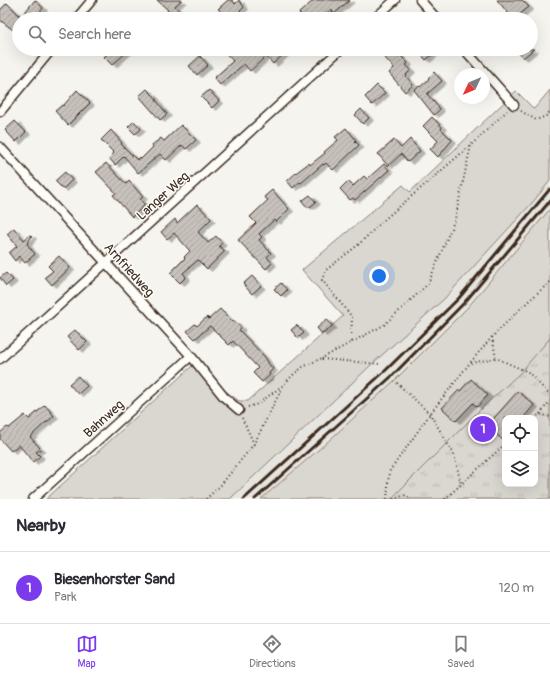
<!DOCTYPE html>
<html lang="en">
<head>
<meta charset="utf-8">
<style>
	body { margin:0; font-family:Pangolin,sans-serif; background:#f7f7f7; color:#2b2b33 }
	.controls { position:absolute; right:12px; bottom:12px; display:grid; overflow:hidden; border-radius:8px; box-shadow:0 4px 16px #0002 }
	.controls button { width:36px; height:36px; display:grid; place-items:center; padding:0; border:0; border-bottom:1px solid #e1e1e2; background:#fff; color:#2b2b33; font:20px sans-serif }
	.compass { position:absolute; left:454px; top:68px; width:36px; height:36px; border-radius:50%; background:#fff; box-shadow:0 4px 16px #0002; rotate:226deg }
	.you { position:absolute; left:379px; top:276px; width:14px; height:14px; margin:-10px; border:3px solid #fff; border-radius:50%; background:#1a73e8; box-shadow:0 0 0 6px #1a73e833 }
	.badge { display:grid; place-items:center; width:26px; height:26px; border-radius:50%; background:#7c3aed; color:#fff; font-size:13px; font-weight:700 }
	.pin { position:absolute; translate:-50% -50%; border:2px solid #fff; box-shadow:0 1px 4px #0006 }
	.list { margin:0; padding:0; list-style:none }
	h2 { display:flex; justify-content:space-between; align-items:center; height:52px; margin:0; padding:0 16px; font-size:17px }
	h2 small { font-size:13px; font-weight:400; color:#7c7c81 }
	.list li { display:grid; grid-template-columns:26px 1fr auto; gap:12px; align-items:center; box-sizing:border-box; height:72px; padding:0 16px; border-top:1px solid #e1e1e2 }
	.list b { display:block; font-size:15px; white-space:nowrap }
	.list p { margin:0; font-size:13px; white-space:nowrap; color:#7c7c81 }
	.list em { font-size:13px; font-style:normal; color:#7c7c81 }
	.icon { flex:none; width:22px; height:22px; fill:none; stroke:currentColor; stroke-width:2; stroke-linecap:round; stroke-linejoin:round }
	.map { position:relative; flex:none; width:550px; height:499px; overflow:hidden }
	.search { position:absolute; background:#fff; box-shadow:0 4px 16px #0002; left:12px; right:12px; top:12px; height:44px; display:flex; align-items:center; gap:10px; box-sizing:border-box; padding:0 14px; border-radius:22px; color:#7c7c81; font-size:15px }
	.sheet { height:124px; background:#fff }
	nav { display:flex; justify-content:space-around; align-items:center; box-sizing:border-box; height:56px; border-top:1px solid #e1e1e2; background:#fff; font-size:11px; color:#7c7c81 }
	nav a { display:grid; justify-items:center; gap:2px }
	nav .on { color:#7c3aed }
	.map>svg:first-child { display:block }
	.built { fill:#e7e5df }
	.grass { fill:#dad6d0; stroke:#8a8077; fill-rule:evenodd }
	.park { fill:url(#park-tufts); stroke:#8a8077; fill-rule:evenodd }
	.building { fill:url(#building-hatch); stroke:#3b2a1e; filter:url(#shadow) }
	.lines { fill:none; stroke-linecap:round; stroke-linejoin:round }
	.minor-casing { stroke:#3b2a1e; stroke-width:11 }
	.path { stroke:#3b2a1e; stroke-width:2; stroke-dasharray:1 3; stroke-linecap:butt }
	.minor { stroke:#fdfcf7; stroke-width:8 }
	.rail { stroke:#3b2a1e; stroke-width:3 }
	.labels { text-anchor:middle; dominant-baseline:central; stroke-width:3; stroke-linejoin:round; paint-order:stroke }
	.street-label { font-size:13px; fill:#3b2a1e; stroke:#fdfcf7 }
</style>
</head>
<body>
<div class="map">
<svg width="550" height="499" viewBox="0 0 550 499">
	<defs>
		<pattern id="park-tufts" width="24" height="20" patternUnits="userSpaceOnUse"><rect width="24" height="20" fill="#dad6d0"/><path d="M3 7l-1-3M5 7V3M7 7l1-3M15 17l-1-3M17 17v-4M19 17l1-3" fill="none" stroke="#bcb8b2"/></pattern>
		<pattern id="building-hatch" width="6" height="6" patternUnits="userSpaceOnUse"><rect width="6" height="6" fill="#c7c1bb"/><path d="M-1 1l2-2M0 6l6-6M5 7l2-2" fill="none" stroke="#aca6a0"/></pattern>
		<filter id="shadow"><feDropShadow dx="4.5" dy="2.5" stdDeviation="0" flood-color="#0004"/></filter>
	</defs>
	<rect width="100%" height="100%" fill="#f5f4ee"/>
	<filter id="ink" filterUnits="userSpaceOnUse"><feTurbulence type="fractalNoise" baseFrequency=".025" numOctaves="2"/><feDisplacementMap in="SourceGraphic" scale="8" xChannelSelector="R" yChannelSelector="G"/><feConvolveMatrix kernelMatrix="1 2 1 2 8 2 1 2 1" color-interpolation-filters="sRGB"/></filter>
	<g filter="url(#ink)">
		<path class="built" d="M550 181V209L468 307 395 380 324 445 261 499H230L372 364 444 299 532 203Z"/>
		<path class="grass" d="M550 90V181L532 203 444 299 372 364 230 499H46L192 366 239 401H248L343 316 302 270 403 185 410 192 516 91 534 109Z
			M550 209V499H261L324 445 395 380 468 307ZM505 418H535V484H505Z"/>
		<path class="park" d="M550 338V499H391L482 408 520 373ZM505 418H535V484H505Z"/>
		<path class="building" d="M35 0 43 8 34 19H19V23L13 30 0 20V10L7 3 19 15V19Z
			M157 0H182L175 6 186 19H159L168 10Z
			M228 0H232L235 4 239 0 244 7 232 19H229L218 9Z
			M314 0H350L334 14 331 9 320 19H304L299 13Z
			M497 0H522L529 7 519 15 523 19H501L508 13Z
			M112 49H130L112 65 104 57Z
			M222 49H279L284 54 273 64 266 56 250 71 244 64 220 85 214 78 233 61Z
			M377 49H394L408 63 406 65 411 70 406 75H407L406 76 413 85 405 92 389 73 394 68Z
			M416 49H429L433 54 426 60Z
			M515 49H534L523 58Z
			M200 56 208 65 197 75 189 66Z
			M434 72 442 81 427 94 440 109 434 115 414 90 419 86 420 87 429 79 428 78Z
			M377 85 385 93 372 105 365 97Z
			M147 89 156 98V100L167 114 160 120 139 96Z
			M77 90 90 103 68 125 55 111 62 105 63 106Z
			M209 90 219 101 212 108 201 97Z
			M361 109 369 118 363 124 355 115Z
			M432 117 442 127 441 129 452 140 438 157 430 149 438 141 423 126Z
			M15 121 26 132 16 142 5 130Z
			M134 121 141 129 135 134 128 127Z
			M181 125 196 140 186 149 182 145 166 160 160 154 138 173 124 156 115 165 109 158 114 153 101 140 111 130 122 143 121 144 137 160 140 157 141 159 153 147 152 145 161 138 164 141Z
			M346 128 352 135 356 140 355 141 359 145 333 170 326 163 324 165 323 164 301 183 300 182 293 188 287 181 297 172 309 163 310 165 325 153 324 152 338 140 335 137Z
			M410 139 420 151 408 162 401 154 388 166 378 154 394 140 401 148Z
			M106 163 126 184 129 181 143 197 140 199 145 205 132 217 113 195 116 193 96 172Z
			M384 164 389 170 355 200 353 198 350 200 340 189 348 181 353 186 364 176 367 179Z
			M65 172 72 180 63 189 55 181Z
			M272 190 289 209 276 222 274 220 259 234 262 237 259 240 271 253 267 257 272 263 266 269 238 240 256 223 250 217 268 200 264 197Z
			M310 195 316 202 310 207 308 206 307 207 302 201Z
			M197 204 211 219 198 232 208 243 216 236 222 243 219 246 225 251 207 269 198 260 183 273 186 277 180 283 170 273 185 258 184 257 190 251 174 233 167 239 161 232 175 219 177 223Z
			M14 228 24 240 30 235 32 236 27 244 35 254 25 263 19 256 15 261 9 253 17 246 7 234Z
			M59 256 70 268 52 285 45 277 53 271 48 266Z
			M6 273 13 280 6 286 0 278Z
			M252 276 261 286 252 294 243 284Z
			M281 283 287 290 281 296 274 289Z
			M220 309 233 322 235 321 241 328 239 330 264 356 268 362V363L273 369 269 373 270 375 262 382 253 373 258 368 233 341 229 345 210 326 195 339 187 331 195 324 197 326 207 317 209 319Z
			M327 319 332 326 322 334 317 328Z
			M297 325 304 333 298 338 291 330Z
			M75 330 87 342 79 350 67 337Z
			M78 376 87 386 78 394 69 384Z
			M471 379 488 395 477 407 473 403 456 421 442 408 459 390 460 391Z
			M518 391 534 405 523 418H505V442L487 426Z
			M45 405 54 416 46 423V422L30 437 41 449 36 452 40 456 33 462 19 445 11 451 0 439V433L7 427 9 428 25 415 29 419Z"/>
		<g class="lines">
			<defs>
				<path id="minor" d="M420 0 437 19
					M76 19 92 0
					M374 19 395 0
					M464 49 514 105
					M0 112 52 49
					M0 147 191 356 224 397 239 410
					M0 359 341 49
					M33 499 191 356"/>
			</defs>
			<use href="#minor" class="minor-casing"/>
			<path class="path" d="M521 111 536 120 546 116 550 111
				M492 337 496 358 528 372 550 395
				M351 342 352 317 322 280 326 270 358 245 385 219 471 145 507 111
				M322 359 380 364
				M471 363 496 358
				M397 383 430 414 454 454 461 484
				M248 407 258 404 282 386 294 374 303 367 324 357 384 325 428 284 455 219 471 145
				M540 414 550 401
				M242 418 254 444
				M534 418 540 414 550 417
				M206 499 220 486 254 444 282 388
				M387 499 389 472 430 414 469 364 492 337 522 307 550 282
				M393 499 406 495 410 499
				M445 499 505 444"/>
			<use href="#minor" class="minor"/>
			<path class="rail" d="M244 499 386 370 459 298 550 189
				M255 499 392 376 464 303 550 201"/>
		</g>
	</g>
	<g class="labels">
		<g class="street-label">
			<text transform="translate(163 196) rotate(-42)">Langer Weg</text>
			<text transform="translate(129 270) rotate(48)">Arnfriedweg</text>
			<text transform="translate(104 419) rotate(-42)">Bahnweg</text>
		</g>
	</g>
</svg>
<div class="controls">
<button><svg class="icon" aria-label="locate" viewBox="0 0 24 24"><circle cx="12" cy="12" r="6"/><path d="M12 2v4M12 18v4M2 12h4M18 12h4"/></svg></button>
<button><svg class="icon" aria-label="layers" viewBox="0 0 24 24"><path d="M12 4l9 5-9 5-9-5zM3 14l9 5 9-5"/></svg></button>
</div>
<svg class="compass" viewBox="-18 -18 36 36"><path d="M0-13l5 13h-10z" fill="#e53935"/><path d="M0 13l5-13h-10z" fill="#7c7c81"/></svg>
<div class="you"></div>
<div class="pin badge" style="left:483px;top:429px">1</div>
<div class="search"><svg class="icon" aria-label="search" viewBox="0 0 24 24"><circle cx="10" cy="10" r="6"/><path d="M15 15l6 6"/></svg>Search here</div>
</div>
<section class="sheet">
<h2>Nearby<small></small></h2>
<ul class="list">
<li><span class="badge">1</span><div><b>Biesenhorster Sand</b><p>Park</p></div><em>120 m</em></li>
</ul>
</section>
<nav>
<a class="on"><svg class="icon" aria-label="map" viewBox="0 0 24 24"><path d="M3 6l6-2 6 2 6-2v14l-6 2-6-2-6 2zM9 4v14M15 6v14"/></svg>Map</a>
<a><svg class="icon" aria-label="directions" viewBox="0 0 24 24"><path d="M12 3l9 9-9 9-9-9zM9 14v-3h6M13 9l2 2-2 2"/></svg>Directions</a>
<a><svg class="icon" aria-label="saved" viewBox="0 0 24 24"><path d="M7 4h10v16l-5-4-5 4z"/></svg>Saved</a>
</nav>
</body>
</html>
